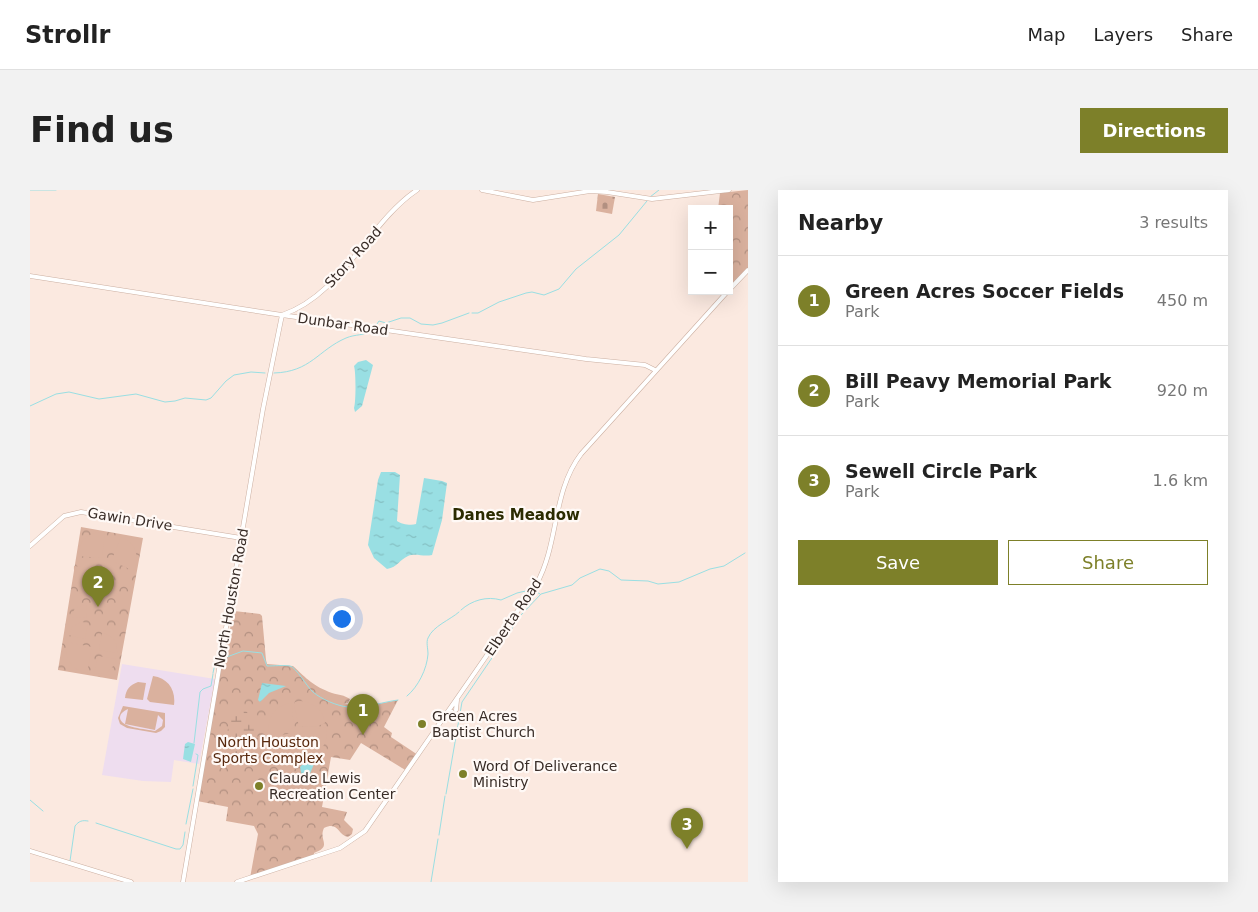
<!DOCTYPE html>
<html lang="en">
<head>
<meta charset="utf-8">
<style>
	body { margin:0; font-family:"DejaVu Sans",sans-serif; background:#f2f2f2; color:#222 }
	.controls { position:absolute; right:15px; top:15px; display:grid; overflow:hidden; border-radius:0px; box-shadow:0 5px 20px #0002 }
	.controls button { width:45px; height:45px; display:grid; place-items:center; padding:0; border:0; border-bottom:1px solid #e0e0e0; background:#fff; color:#222; font:25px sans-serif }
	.you { position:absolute; left:311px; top:428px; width:18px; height:18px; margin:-12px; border:4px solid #fff; border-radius:50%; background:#1a73e8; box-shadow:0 0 0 8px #1a73e833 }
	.badge { display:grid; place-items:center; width:32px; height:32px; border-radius:50%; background:#7d8029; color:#fff; font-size:16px; font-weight:700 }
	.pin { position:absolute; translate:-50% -41px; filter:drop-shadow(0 1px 2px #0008) }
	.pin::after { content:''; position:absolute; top:26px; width:18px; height:15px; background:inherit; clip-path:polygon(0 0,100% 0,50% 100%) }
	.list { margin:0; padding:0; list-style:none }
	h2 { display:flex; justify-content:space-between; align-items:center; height:65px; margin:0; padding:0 20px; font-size:21px }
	h2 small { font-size:16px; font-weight:400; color:#767676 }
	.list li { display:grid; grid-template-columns:32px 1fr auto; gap:15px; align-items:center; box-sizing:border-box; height:90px; padding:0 20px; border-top:1px solid #e0e0e0 }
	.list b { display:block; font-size:19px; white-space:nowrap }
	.list p { margin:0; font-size:16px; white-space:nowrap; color:#767676 }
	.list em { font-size:16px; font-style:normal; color:#767676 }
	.actions { display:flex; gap:10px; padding:15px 20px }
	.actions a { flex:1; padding:11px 0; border:1px solid #7d8029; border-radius:0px; text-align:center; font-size:18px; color:#7d8029 }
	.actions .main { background:#7d8029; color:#fff }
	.map { position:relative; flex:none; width:718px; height:692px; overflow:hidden; border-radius:0px }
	header { display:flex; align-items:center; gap:30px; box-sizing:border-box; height:70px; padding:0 25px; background:#fff; border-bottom:1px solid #e0e0e0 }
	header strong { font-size:24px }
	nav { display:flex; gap:28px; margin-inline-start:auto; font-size:18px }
	.intro { display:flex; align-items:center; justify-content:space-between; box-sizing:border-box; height:120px; padding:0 30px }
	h1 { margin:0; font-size:35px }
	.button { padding:12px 22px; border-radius:0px; background:#7d8029; color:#fff; font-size:18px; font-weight:700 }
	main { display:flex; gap:30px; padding:0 30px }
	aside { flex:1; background:#fff; border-radius:0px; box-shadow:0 5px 20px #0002 }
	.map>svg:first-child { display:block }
	.education { fill:#eeddef }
	.forest { fill:url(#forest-crowns) }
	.wetland { fill:url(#wetland-marsh) }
	.cemetery { fill:url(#cemetery-stones) }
	.pitch { fill:#dab19e; fill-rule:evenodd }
	.water { fill:url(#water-ripples) }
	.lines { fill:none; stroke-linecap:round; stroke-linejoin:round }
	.stream { stroke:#99dfe3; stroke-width:1 }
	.tertiary-casing { stroke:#cbafa1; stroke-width:5 }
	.tertiary { stroke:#fff; stroke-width:4 }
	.poi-dot { fill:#7d8029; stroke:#fff9f6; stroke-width:2 }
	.labels { text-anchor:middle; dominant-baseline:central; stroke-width:4.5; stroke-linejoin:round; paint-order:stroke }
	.street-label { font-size:14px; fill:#382c27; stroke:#fff9f6 }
	.poi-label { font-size:14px; fill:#382c27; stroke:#fff9f6; text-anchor:start }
	.park-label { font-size:14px; fill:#58280d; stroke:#fff9f6 }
	.neighbourhood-label { font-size:15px; font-weight:bold; fill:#2b2b01; stroke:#fff9f6 }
</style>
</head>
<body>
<header>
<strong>Strollr</strong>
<nav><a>Map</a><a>Layers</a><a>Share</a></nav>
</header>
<div class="intro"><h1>Find us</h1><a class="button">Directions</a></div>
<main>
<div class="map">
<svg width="718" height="692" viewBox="0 0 718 692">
	<defs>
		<pattern id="forest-crowns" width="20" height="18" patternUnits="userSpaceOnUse" patternTransform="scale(1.25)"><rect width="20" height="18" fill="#dab19e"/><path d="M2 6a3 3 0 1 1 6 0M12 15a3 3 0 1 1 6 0" fill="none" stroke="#b29081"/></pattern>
		<pattern id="wetland-marsh" width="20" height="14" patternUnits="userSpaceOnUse" patternTransform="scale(1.25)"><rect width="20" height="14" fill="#dab19e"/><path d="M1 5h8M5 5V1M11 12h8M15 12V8" fill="none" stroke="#b29081"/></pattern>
		<pattern id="cemetery-stones" width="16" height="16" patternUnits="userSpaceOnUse" patternTransform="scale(1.25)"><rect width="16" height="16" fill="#dab19e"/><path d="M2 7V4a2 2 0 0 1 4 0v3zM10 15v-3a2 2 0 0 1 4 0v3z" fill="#b29081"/></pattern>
		<pattern id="water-ripples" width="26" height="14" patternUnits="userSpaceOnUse" patternTransform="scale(1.25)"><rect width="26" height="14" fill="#99dfe3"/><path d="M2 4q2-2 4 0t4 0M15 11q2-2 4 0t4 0" fill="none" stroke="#85c0c3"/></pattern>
	</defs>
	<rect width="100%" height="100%" fill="#fbe9e0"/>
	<path class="education" d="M92 474 185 489 169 574 144 570 141 592 113 591 72 585Z"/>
	<path class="forest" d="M718 0V78L699 97V19H688L690 3Z
		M51 337 113 348 87 490 28 480Z
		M204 421 230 424 232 426 236 470 237 474 263 476C277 489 283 496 302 503 309 505 314 505 320 509L318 513 314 514 337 516 368 510 354 537 362 543 361 547 388 565 377 581 331 553 320 570 301 567 292 617 317 622 314 630 323 639 322 644 318 647C307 645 309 631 294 638 288 651 303 656 284 663V668L220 688 228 644 224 636 196 631 198 617 167 611 191 465 194 466Z"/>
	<path class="wetland" d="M204 516H210C220 522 224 534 227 545 229 551 232 558 230 564 224 580 200 570 197 557 195 551 197 544 198 538 199 530 200 523 204 516Z"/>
	<path class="cemetery" d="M568 4 585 7 582 24 566 21Z"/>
	<path class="pitch" d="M70 342 75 343 72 368 48 366C48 352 56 344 70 342Z
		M91 347C106 353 110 366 104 381L82 371V369Z
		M44 376 70 379 67 405C51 403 43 392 44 376Z
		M54 415H57L56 428 41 427 45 418Z
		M52 432 58 433 55 449 38 445 43 436Z
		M72 443C83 445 88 452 87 463L69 460Z
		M37 452 62 457 57 483C42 480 33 468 37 452Z
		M68 466 86 469 84 475 77 483 64 484Z
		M123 486C138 488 146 500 144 515L120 512 117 509Z
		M108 492 116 493 113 510 95 508C96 499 100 495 108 492Z
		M271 511C285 513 293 520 295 533L288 536 269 537 264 514 265 512Z
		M261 513 263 520 262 521 265 538 247 542V543H239C237 528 245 515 261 513Z
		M93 516 135 523V537L131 541 126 543 97 538 90 534 88 528ZM98 519 95 534 125 540 128 525 133 530 132 536 125 541C116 539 91 538 90 528 90 523 94 521 98 519Z
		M294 537 296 538C299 553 290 565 275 568L273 565 270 543Z
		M265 543 270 560V569C255 571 243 562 240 547L242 546Z"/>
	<path class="water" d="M336 170 343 175 332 216 325 222 324 218C326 212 326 182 324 176L328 172Z
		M351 282H365L370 285 367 331C371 334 381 336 386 334L394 288 412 291 417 293 412 330 402 365C393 367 386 363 378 366 369 370 368 377 357 379L344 368 338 355 348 290Z
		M232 493 256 496 239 503 230 512 228 510Z
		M158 552 165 554 161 572 153 569 155 554Z
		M282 573 284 574 277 591 273 592 270 577 272 575Z"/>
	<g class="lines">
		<path class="stream" d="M0 0H26
			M620 7 629 0
			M442 123H448L469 112 496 103 502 102 514 105 529 99 546 79 589 45 617 11
			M345 137 349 131 356 133 371 128H380L391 134 403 135 412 133 439 123
			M244 183C281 182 288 160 316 148 325 144 335 146 342 140
			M0 216 26 204 39 202 69 209 106 204 135 212 145 211 155 208 176 210 181 208 196 191 204 185 221 182 235 183
			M505 401 510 404
			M431 420C442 410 457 406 471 410L487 403 500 400
			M490 426 511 404 542 395 550 388 570 379 579 381 591 390 618 391 628 394 649 392 680 379 694 376 715 363
			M194 468 213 461 232 463 237 476C242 476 256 475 260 476 266 477 277 497 283 502 291 509 307 516 318 517 334 519 352 512 368 510
			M183 483 186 469
			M377 506C388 497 397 479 398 464 398 459 396 452 398 448 403 436 420 430 429 422
			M164 553 170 502 173 499 181 496 183 484
			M163 596 168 565 166 564
			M416 604 432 512 487 431
			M0 610 13 621
			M66 633 146 659H150L153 655 155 642
			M156 634 163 599
			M409 645 415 606
			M40 671 45 636C49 631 52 630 58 631
			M401 692 408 649"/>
		<defs>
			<path id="tertiary" d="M452 0 503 10 560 1 577 2 622 9 699 0
				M0 86 252 125 556 169 615 175 625 180
				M699 100 718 80
				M0 356 34 326 51 322 211 348
				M426 520 427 510
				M418 521 422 522 425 525
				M0 661 101 692
				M153 692 233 219 252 125C312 105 338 33 387 0
				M207 692 310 658 335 641 507 393C529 353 522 302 551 264L698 101"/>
		</defs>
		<use href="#tertiary" class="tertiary-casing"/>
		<use href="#tertiary" class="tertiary"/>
	</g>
	<g class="poi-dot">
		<circle cx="392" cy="534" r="5"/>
		<circle cx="433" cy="584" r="5"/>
		<circle cx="229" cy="596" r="5"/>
	</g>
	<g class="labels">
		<g class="street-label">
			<text transform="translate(323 67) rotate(-48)">Story Road</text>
			<text transform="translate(313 134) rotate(8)">Dunbar Road</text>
			<text transform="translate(100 329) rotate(9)">Gawin Drive</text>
			<text transform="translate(201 408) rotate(-80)">North Houston Road</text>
			<text transform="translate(483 427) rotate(-56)">Elberta Road</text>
		</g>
		<g class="poi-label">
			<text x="402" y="526">Green Acres<tspan x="402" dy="16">Baptist Church</tspan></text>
			<text x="443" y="576">Word Of Deliverance<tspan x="443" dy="16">Ministry</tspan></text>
			<text x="239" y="588">Claude Lewis<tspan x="239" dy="16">Recreation Center</tspan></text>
		</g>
		<g class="park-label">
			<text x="238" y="552">North Houston<tspan x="238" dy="16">Sports Complex</tspan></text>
		</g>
		<g class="neighbourhood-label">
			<text x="486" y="325">Danes Meadow</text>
		</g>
	</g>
</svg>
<div class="controls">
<button>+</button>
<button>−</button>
</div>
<div class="you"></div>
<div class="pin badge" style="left:333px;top:545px">1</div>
<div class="pin badge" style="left:68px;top:417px">2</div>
<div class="pin badge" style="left:657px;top:659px">3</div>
</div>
<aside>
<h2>Nearby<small>3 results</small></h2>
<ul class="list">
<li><span class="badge">1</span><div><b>Green Acres Soccer Fields</b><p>Park</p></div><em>450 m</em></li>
<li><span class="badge">2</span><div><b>Bill Peavy Memorial Park</b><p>Park</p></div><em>920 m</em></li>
<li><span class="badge">3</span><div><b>Sewell Circle Park</b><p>Park</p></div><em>1.6 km</em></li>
</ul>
<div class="actions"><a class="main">Save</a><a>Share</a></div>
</aside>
</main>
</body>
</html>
